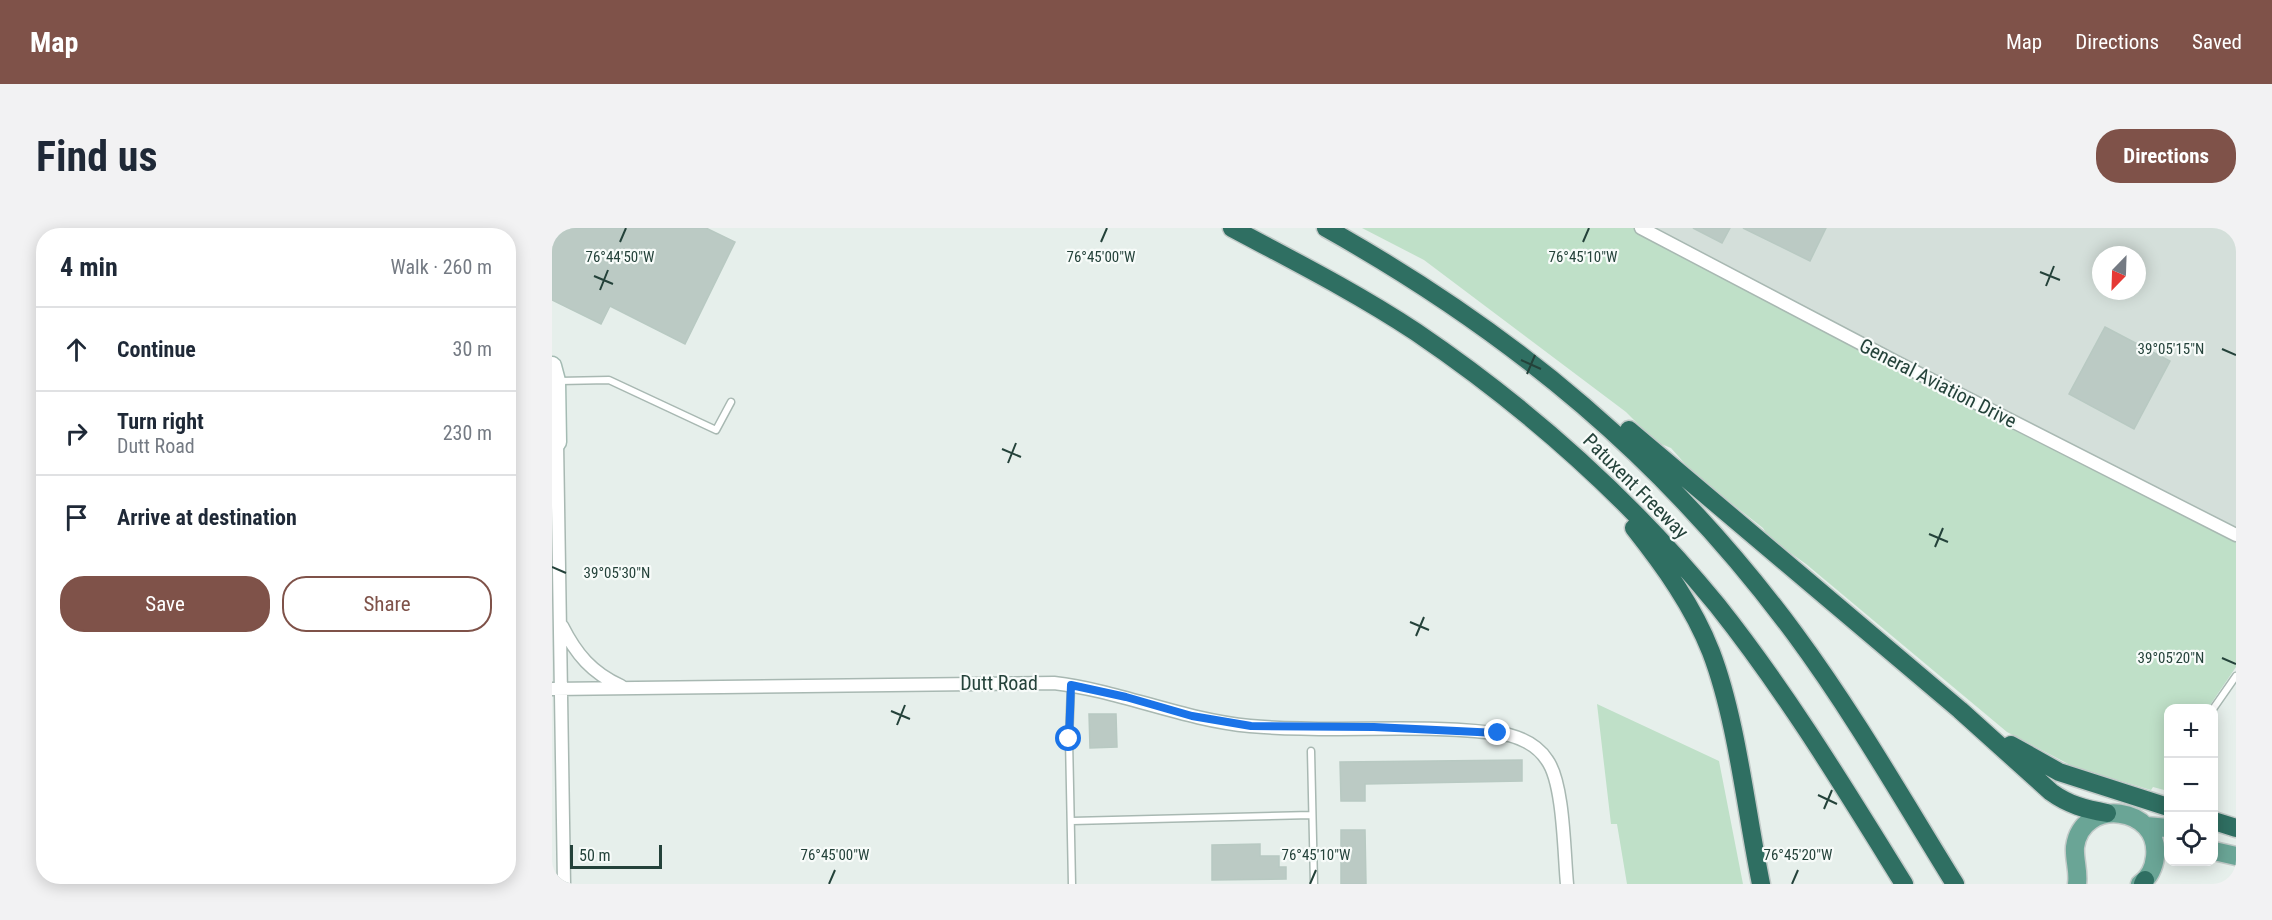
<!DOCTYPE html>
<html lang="en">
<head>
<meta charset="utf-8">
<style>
	body { margin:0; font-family:"Roboto Condensed",sans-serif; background:#f2f2f3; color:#1f2937 }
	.controls { position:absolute; right:18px; bottom:18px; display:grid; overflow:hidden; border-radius:12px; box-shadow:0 3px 15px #0003 }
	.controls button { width:54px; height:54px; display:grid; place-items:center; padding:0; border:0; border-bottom:2px solid #e0e1e3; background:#fff; color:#1f2937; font:30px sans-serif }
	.compass { position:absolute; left:1540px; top:18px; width:54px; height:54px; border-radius:50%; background:#fff; box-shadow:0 3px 15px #0003; rotate:203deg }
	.scale { position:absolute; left:18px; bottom:15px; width:92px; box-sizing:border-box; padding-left:6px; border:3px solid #24423a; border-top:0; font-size:16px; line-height:21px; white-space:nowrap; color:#24423a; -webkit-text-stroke:4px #f7fbf9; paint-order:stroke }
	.stop { position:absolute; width:18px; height:18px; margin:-14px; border:4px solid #1a73e8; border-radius:50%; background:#fff }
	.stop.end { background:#1a73e8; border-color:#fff; box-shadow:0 2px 6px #0008 }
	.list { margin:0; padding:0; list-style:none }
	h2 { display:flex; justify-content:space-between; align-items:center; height:78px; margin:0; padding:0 24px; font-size:26px }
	h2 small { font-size:20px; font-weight:400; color:#747a83 }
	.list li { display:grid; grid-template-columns:39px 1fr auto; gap:18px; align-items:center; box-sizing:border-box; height:84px; padding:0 24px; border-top:2px solid #e0e1e3 }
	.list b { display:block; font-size:22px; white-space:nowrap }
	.list p { margin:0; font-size:20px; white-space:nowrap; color:#747a83 }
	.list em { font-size:20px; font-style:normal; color:#747a83 }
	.actions { display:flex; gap:12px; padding:18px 24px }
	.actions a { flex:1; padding:14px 0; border:2px solid #7f5249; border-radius:24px; text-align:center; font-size:21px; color:#7f5249 }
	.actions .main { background:#7f5249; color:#fff }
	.icon { flex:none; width:33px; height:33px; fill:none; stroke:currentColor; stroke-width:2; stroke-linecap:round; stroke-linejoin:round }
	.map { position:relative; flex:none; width:1684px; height:656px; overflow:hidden; border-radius:24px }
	header { display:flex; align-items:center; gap:36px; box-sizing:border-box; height:84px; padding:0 30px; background:#7f5249; color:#fff }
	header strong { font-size:28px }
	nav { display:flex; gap:33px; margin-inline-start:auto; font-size:21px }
	.intro { display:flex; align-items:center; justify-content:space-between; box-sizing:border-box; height:144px; padding:0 36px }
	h1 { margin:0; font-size:42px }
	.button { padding:15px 27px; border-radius:24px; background:#7f5249; color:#fff; font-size:21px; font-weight:700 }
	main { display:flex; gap:36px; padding:0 36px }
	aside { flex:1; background:#fff; border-radius:24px; box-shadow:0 3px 15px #0003 }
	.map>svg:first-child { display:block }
	.built { fill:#d4dfda; fill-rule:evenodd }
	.green { fill:#bfe0c8 }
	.building { fill:#bbcac4; stroke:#b8c9c2; stroke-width:1.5 }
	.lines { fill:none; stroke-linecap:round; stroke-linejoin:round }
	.lane-casing { stroke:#a8b8b2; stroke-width:9 }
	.street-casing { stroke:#a8b8b2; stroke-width:15 }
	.secondary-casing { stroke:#a4bbb3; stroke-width:21 }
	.primary-casing { stroke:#c2cac8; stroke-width:21 }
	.highway-casing { stroke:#c2cac8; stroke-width:21 }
	.lane { stroke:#fff; stroke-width:6 }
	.street { stroke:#fff; stroke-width:12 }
	.secondary { stroke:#fff; stroke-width:18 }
	.primary { stroke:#6aa596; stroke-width:18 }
	.highway { stroke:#2f6f62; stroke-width:18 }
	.route { stroke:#1a73e8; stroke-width:8 }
	.ticks { fill:none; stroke:#24423a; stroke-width:2 }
	.labels { text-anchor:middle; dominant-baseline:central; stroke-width:4.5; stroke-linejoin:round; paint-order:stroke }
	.street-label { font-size:20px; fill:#24423a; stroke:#f7fbf9 }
	.ticks-label { font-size:15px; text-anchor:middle; fill:#24423a; stroke:#f7fbf9; stroke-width:4.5; stroke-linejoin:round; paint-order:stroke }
</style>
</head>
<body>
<header>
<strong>Map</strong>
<nav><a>Map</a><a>Directions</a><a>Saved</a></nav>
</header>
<div class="intro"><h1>Find us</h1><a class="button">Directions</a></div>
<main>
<aside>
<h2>4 min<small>Walk · 260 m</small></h2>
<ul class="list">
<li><svg class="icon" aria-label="ahead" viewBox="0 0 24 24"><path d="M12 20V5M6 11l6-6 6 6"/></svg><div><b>Continue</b></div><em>30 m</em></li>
<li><svg class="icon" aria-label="right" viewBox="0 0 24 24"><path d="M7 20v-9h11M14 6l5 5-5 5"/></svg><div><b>Turn right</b><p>Dutt Road</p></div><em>230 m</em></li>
<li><svg class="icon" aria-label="arrive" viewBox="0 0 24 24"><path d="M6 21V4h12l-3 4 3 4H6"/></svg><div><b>Arrive at destination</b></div></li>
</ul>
<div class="actions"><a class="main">Save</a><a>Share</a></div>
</aside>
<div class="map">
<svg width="1684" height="656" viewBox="0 0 1684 656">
	<rect width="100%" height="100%" fill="#e6efeb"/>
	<path class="built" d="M1087 0H1684V331L1076 21ZM1549 27H1585V63H1549Z"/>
	<path class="green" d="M810 0H1087L1085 5 1137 33 1684 314V439L1656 480 1616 481V563L1601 559 1599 562 1524 540 1455 504 1254 336 1217 310 1211 300 1142 246 1119 220 1104 214 1074 184 872 32Z
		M1045 476 1167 533 1191 656H1075L1065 596H1059Z"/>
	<path class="building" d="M0 0H154L183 14 133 116 58 78 49 96 0 72Z
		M1141 0H1178L1170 15Z
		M1191 0H1274L1258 33Z
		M1553 99 1618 133 1582 201 1517 166Z
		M537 486H564L565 519 538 520Z
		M970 532V553L813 556V573H789L788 534Z
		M789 602H813L814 656H789Z
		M708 616V628H727V639H734V651L660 652V617Z"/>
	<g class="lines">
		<defs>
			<path id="lane" d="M7 153 57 152 164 202 179 174
				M519 458 517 511 520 656
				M1661 481 1684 448
				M759 523 762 656
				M520 593 759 587"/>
			<path id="street" d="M1089 0 1346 135 1684 307
				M0 214H5L12 656
				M10 398C24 426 40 445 69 458
				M0 461 502 455C569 463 631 492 698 498 784 506 871 494 957 507 972 511 986 518 995 532 1012 555 1012 626 1015 656"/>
			<path id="secondary" d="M0 138 4 153 5 214"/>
			<path id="primary" d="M1594 598 1616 600
				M1662 623 1684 628
				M1525 656C1527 644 1522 631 1523 619 1530 568 1609 578 1603 629 1602 639 1597 650 1588 656"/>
			<path id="highway" d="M680 0C742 33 805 65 864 104 976 180 1079 272 1165 377 1235 465 1293 561 1352 656
				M774 0C963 106 1114 232 1243 406 1302 486 1351 572 1403 656
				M1077 202 1408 482 1499 564C1517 577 1533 581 1555 585
				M1082 300C1112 338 1141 378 1159 424 1185 492 1194 583 1209 656
				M1459 517 1507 544 1616 579
				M1662 593 1684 600
				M1591 656 1593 652"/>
		</defs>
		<use href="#lane" class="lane-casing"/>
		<use href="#street" class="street-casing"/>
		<use href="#secondary" class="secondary-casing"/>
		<use href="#primary" class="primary-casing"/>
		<use href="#highway" class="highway-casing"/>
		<use href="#lane" class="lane"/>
		<use href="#street" class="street"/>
		<use href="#secondary" class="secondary"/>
		<use href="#primary" class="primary"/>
		<use href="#highway" class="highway"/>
	</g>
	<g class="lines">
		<path class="route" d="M517 511 519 457 574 469 640 488 699 498 822 499 946 505"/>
	</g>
	<path class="ticks" d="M68 14 74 0M549 14 555 0M1031 14 1037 0M1488 44 1508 52M42 48 61 56M1494 58 1502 38M48 62 56 42M1670 121 1684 127M969 132 989 141M975 146 983 127M450 221 469 229M456 235 464 215M1377 306 1396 314M1383 319 1391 300M0 339 14 345M858 394 877 402M864 408 872 389M1670 430 1684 436M339 483 358 491M345 497 353 477M1266 567 1285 576M1272 581 1280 562M277 656 283 642M758 656 764 642M1240 656 1246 642"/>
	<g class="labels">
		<g class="street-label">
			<text transform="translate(1386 155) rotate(27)">General Aviation Drive</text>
			<text transform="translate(1084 258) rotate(45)">Patuxent Freeway</text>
			<text x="447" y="455">Dutt Road</text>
		</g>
	</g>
	<g class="ticks-label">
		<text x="549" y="34">76°45'00"W</text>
		<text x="68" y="34">76°44'50"W</text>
		<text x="1031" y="34">76°45'10"W</text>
		<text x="1619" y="126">39°05'15"N</text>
		<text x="65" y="350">39°05'30"N</text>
		<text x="1619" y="435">39°05'20"N</text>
		<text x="283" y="632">76°45'00"W</text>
		<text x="764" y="632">76°45'10"W</text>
		<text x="1246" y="632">76°45'20"W</text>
	</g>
</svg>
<div class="controls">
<button>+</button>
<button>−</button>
<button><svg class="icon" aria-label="locate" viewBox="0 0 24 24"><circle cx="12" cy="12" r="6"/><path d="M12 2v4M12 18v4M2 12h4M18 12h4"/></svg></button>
</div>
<svg class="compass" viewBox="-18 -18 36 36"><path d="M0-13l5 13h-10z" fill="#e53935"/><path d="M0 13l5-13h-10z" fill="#747a83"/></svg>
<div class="scale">50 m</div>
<div class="stop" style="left:517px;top:511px"></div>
<div class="stop end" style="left:946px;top:505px"></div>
</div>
</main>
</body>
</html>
